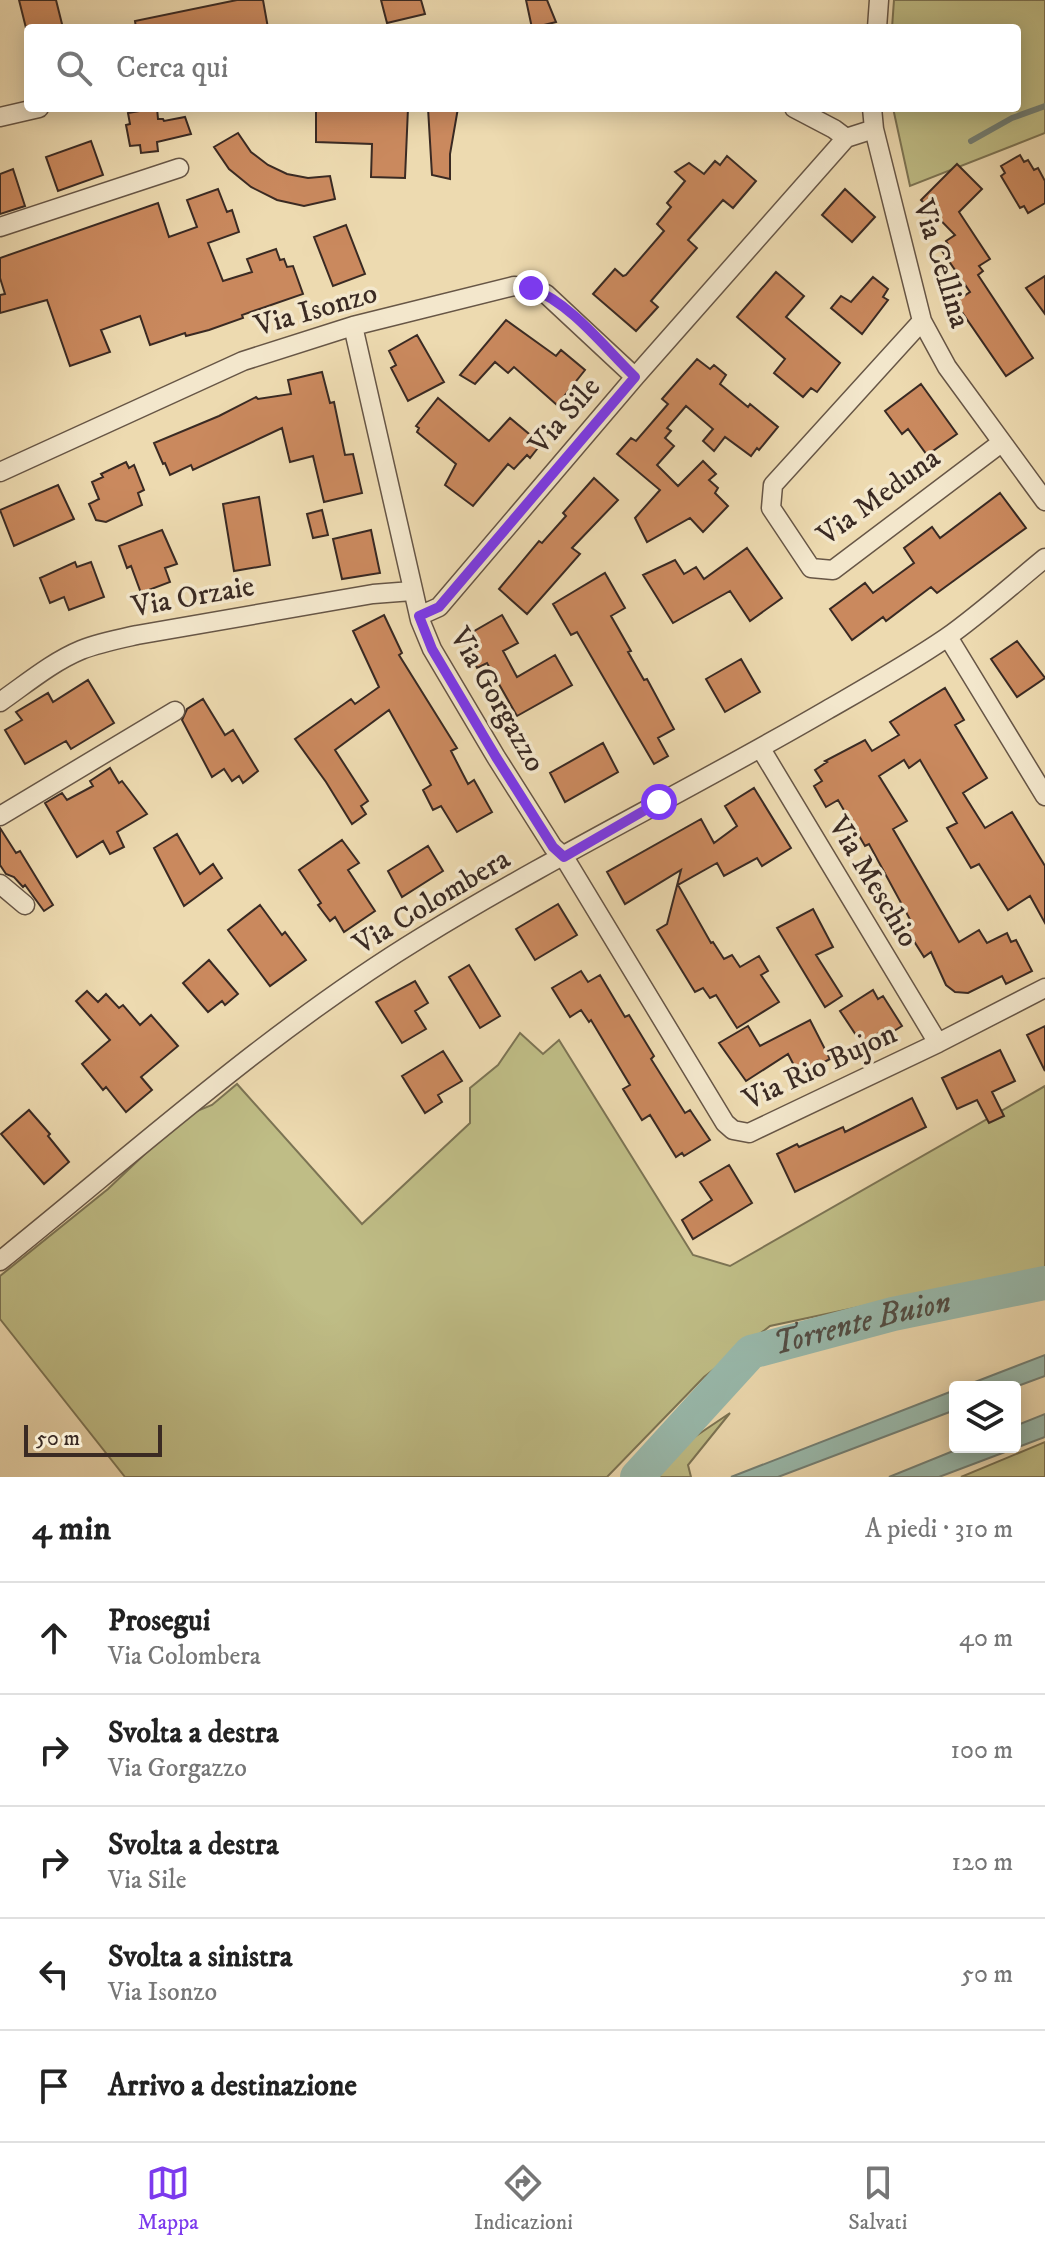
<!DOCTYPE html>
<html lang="it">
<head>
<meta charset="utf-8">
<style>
	body { margin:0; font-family:"IM FELL DW Pica",serif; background:#f2f2f2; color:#222 }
	.controls { position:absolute; right:24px; bottom:24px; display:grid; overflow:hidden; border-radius:8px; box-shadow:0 4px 20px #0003 }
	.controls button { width:72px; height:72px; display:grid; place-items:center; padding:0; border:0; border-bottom:2px solid #e0e0e0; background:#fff; color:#222; font:40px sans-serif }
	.scale { position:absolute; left:24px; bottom:20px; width:138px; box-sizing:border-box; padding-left:8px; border:4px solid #3a2a23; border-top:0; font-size:22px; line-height:28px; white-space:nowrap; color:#3a2a23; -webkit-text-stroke:6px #f3e7cc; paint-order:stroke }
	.stop { position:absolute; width:24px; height:24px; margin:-18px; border:6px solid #7c3aed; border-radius:50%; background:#fff }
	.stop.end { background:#7c3aed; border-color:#fff; box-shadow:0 2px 8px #0008 }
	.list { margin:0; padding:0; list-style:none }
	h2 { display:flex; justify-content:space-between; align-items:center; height:104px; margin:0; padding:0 32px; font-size:34px }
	h2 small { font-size:26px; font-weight:400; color:#767676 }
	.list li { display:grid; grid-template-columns:52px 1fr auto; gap:24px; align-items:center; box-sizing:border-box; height:112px; padding:0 32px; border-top:2px solid #e0e0e0 }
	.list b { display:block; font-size:30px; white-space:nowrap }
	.list p { margin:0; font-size:26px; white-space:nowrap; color:#767676 }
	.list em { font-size:26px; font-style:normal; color:#767676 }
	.icon { flex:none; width:44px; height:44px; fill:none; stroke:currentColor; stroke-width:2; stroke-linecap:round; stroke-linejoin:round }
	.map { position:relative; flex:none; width:1045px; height:1477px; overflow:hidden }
	.search { position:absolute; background:#fff; box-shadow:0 4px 20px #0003; left:24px; right:24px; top:24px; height:88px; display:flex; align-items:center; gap:20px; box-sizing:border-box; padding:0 28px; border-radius:8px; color:#767676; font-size:30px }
	.sheet { height:664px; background:#fff }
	nav { display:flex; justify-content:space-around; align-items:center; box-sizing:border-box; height:112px; border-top:2px solid #e0e0e0; background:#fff; font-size:22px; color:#767676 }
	nav a { display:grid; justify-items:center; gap:4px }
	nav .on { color:#7c3aed }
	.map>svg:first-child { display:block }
	.green { fill:#bfbd86; stroke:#7c7454; stroke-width:2 }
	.water { fill:#99baad; stroke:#738076; stroke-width:2 }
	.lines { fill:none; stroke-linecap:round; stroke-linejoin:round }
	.stream { stroke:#738076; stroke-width:6 }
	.river { stroke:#99baad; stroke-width:34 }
	.building { fill:#ca895e; stroke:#3a2a23; stroke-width:2 }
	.minor-casing { stroke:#675646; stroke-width:21 }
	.minor { stroke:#f3e7cc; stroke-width:18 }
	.route { stroke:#7c3aed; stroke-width:10 }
	.labels { text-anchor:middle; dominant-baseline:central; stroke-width:7; stroke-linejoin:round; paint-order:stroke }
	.street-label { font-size:30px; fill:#3a2a23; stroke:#f3e7cc }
	.water-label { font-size:32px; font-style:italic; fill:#524e46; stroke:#f3e7cc }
</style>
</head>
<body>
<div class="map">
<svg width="1045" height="1477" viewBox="0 0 1045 1477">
	<rect width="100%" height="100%" fill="#eddab0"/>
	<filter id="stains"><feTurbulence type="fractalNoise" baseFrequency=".0025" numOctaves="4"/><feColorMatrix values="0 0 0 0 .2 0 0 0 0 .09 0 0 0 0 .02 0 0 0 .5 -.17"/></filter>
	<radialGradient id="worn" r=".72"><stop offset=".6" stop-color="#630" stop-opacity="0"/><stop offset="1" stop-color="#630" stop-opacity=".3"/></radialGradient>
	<path class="green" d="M894 0H1045V133L910 186 893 108H1017V28H892Z
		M520 1033 543 1054 559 1040 693 1255 730 1266 1045 1086V1289L892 1300 770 1326 704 1377 607 1477H125L0 1319V1276L108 1189 168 1132 192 1113 212 1105 237 1084 362 1224 470 1123V1088L498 1065Z
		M730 1413 688 1465 691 1477H646L653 1465Z
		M1045 1442V1477H961Z"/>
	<path class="water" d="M1045 1355V1376L1015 1387H962Z
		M955 1390V1410L778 1477H731Z
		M1045 1414V1437L939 1477H889L963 1447H1015V1426Z"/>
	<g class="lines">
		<path class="stream" d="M971 141 1012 118 1045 106"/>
		<path class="river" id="s1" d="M637 1477 751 1352 893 1314 1045 1283"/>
	</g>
	<path class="building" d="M19 0H56L63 28H26Z
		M237 0H263L268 28H136L135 21Z
		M381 0H421L425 14 387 23Z
		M526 0H547L556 22 532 28Z
		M157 108 158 119H163L164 121 185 117 191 134 157 142 158 151 141 153 140 145 130 146 126 125 130 124 128 113Z
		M316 108H408L405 178 371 177 372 144 316 142Z
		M428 108H458L450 154V179L432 175Z
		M238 133 251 152 268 165 287 174 308 178 330 176 335 199 304 206 277 200 251 187 229 169 214 147Z
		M91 141 103 175 58 191 46 157Z
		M1020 155 1024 162 1028 160 1034 170 1038 168 1045 181V203L1028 213 1024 206 1020 208 1001 176 1005 173 1001 166Z
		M727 156 756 181 733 208 723 200 688 240 697 248 651 301 658 307 636 331 593 294 615 269 623 276 626 275 664 231 657 224 671 207 667 203 685 181 675 172 689 163 704 174 715 161 720 165Z
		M957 164 982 189 959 212 990 259 979 266 983 271 978 275 1033 358 1006 376 955 302 970 292 942 251 949 246 946 241 955 235 921 200Z
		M13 169 25 206 0 214V174Z
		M218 189 227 212 232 210 239 232 208 243 223 281 252 272 247 259 276 249 280 260 284 259 287 267 293 266 303 294 242 315 243 318 209 330 186 336 185 333 150 345 140 316 101 330 110 352 70 366 47 300 0 313V295L5 294 0 278V258L158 203 169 237 197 227 187 200Z
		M845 189 875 217 852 242 822 215Z
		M346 225 365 274 333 286 314 237Z
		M776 272 804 296 786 317 840 363 817 392 811 388 803 397 774 373 785 359 737 317Z
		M1045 276V314L1026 288Z
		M873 277 888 289 883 297 888 300 862 334 831 308 841 296 851 302Z
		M506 320 556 356 561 350 585 370 557 405 514 367 508 373 495 362 475 384 460 375Z
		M417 335 444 382 408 401 391 368 396 365 389 351Z
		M697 359 710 369 714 365 726 375 720 384 748 407 750 404 778 427 759 450 757 448 751 456 725 437 714 451 703 441 713 429 686 406 667 428 671 431 665 438 674 446 657 465 678 486 703 461 716 474 709 480 718 488 715 493 728 506 703 532 690 518 647 542 635 518 660 490 617 454 631 438 636 441 668 404 662 399Z
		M322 372 330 403 334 402 345 455 353 454 362 493 324 502 313 456 290 462 282 428 193 470 191 465 170 475 165 463 163 464 154 443 219 416 256 397 258 399 291 394 288 380Z
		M921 384 957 434 927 455 908 429 902 434 885 411Z
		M438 398 489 441 510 418 541 444 530 458 527 455 514 469 508 464 473 506 445 485 456 464 417 432 419 428 416 426Z
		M126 462 129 468 134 465 144 490 138 493 142 505 106 522 96 520 89 504 99 499 92 482 103 477 101 474Z
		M594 478 618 500 572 548 580 554 527 614 499 589 539 541 542 543 566 516 563 513Z
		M58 485 74 519 14 546 0 510Z
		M1000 493 1026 528 937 593 931 587 886 621 883 617 852 640 830 609 865 583 873 593 914 563 904 548 932 527 940 538Z
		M259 497 270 565 234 571 223 504Z
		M322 510 328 535 313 538 307 514Z
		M162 530 177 564 165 568 170 582 141 593 131 566 127 568 119 546Z
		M371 530 380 573 342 579 333 539Z
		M747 548 782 598 750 621 730 591 673 623 643 575 675 560 684 574 696 567 704 579Z
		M75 562 77 567 91 562 104 597 69 610 64 597 50 603 40 578Z
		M605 573 625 608 611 616 631 651 628 652 644 680 647 679 674 729 658 738 668 756 654 764 577 632 571 635 553 604Z
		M384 615 402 653 399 655 457 748 451 751 468 784 474 780 492 812 457 832 441 806 433 810 423 790 431 785 389 710 335 750 368 801 361 806 366 814 352 824 326 782 295 739 351 699 355 704 379 687 353 631Z
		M502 615 518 643 503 651 517 677 555 655 572 685 517 716 487 663 477 668 464 637Z
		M1017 641 1045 678 1017 697 991 659Z
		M741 659 760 692 725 712 706 679Z
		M88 680 114 723 71 749 66 741 25 764 5 730 22 720 16 712 48 693 53 702Z
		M945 688 964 720 955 725 987 778 963 793 985 828 1012 812 1045 866V923L1030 896 1008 910 979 864 971 868 947 828 957 823 920 760 909 768 904 760 879 776 907 821 893 829 959 942 979 930 987 943 1007 933 1011 942 1016 940 1032 971 1006 984 1002 976 968 993 955 992 946 985 931 952 924 957 905 927 912 923 869 844 865 846 838 800 826 807 814 786 822 781 815 770 827 762 825 761 865 740 872 751 899 735 890 722Z
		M203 699 225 735 233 730 258 771 243 783 239 776 232 781 224 769 212 777 182 720 187 709Z
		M603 743 618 772 565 802 550 773Z
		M110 768 119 783 122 781 147 814 117 832 124 847 110 854 103 841 77 857 45 803 62 793 67 800 93 786 90 781Z
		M754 788 791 848 762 866 757 858 724 876 717 863 678 885 711 943 713 942 724 959 732 955 740 967 759 956 768 971 761 975 779 1002 737 1028 716 995 710 998 703 988 695 992 657 930 667 924 681 870 625 904 607 872 701 819 714 843 737 826 725 806Z
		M0 828 16 853 20 851 53 905 44 911 25 885 23 887 14 877 6 874 0 865Z
		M177 834 200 874 213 864 222 878 184 906 154 848Z
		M342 840 359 863 348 870 375 911 344 932 335 917 330 921 318 905 321 903 299 870Z
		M428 846 443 871 402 897 388 871Z
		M558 904 577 935 535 960 516 929Z
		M260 905 282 935 285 932 306 960 270 986 228 930Z
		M813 909 833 947 816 955 842 996 825 1007 777 928Z
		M209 960 238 994 225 1005 222 1001 208 1012 183 983Z
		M469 965 500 1016 480 1028 449 977Z
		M581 971 588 982 600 975 625 1017 629 1015 654 1056 651 1059 685 1113 690 1110 710 1140 684 1156 682 1153 676 1157 650 1115 642 1120 623 1089 630 1085 591 1020 589 1022 581 1010 570 1017 552 988Z
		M415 981 428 1003 415 1011 426 1029 402 1043 376 1002Z
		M873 990 878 999 883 996 902 1026 889 1034 885 1029 862 1044 840 1011Z
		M87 991 98 1002 106 994 119 1008 123 1005 140 1025 151 1015 178 1046 141 1077 152 1090 126 1112 106 1087 103 1090 82 1064 110 1040 76 1001Z
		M810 1020 830 1059 799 1075 788 1054 746 1081 719 1043 748 1026 760 1046Z
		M1045 1026V1071L1027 1035Z
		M1000 1050 1015 1081 992 1092 1004 1116 989 1123 977 1100 957 1109 942 1078Z
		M443 1051 462 1081 438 1095 442 1102 425 1113 402 1076Z
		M912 1098 926 1127 795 1192 777 1154 797 1144 799 1147 843 1127 845 1132Z
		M29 1110 50 1134 48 1136 69 1162 44 1184 1 1134Z
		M729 1165 752 1203 693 1239 682 1220 712 1200 700 1182Z"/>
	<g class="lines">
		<defs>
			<path id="minor" d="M877 28 879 0
				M794 108 834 129 846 138 874 129
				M872 108 874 129 922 321 947 367 1045 501
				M0 117 39 108
				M0 227 179 168
				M922 321 773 485 771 508 811 568 833 570 1001 443
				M353 326 420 620 432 649 496 757 553 847 564 857 725 1123 733 1130 749 1133 938 1043 1045 988
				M0 472 243 361 353 326 514 286 531 288 546 294 635 377
				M419 616 439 607 635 377 846 138
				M948 637 1045 796
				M0 702C26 684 52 662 81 650 99 643 119 639 137 635L373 594 412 591
				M761 749 938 1043
				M0 816 175 711
				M0 884 25 905
				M0 1261C139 1149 270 1030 422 937 554 856 693 788 827 710 867 687 908 664 946 638 980 614 1012 585 1045 558"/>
		</defs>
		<use href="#minor" class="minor-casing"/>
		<use href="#minor" class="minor"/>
	</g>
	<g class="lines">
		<path class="route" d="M531 288C572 304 604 347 635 377L439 607 419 616 432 649 496 757 553 847 564 857 659 802"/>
	</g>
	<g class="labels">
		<g class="street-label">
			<text transform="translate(941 264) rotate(73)">Via Cellina</text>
			<text transform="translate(316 310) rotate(-16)">Via Isonzo</text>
			<text transform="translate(565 416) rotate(-49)">Via Sile</text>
			<text transform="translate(879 497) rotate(-36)">Via Meduna</text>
			<text transform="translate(193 597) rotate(-10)">Via Orzaie</text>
			<text transform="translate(497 700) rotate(60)">Via Gorgazzo</text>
			<text transform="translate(873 882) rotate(59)">Via Meschio</text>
			<text transform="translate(432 902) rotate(-31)">Via Colombera</text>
			<text transform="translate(820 1067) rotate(-25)">Via Rio Bujon</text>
		</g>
		<g class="water-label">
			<text stroke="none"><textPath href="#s1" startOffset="284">Torrente Buion</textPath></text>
		</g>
	</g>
	<rect width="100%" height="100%" filter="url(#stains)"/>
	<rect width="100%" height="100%" fill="url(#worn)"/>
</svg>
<div class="controls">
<button><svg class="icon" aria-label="layers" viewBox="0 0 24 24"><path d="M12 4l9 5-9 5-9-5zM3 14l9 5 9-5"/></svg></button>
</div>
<div class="scale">50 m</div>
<div class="stop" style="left:659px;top:802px"></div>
<div class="stop end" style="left:531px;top:288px"></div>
<div class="search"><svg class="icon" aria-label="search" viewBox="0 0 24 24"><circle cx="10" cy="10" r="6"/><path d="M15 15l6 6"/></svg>Cerca qui</div>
</div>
<section class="sheet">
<h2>4 min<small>A piedi · 310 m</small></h2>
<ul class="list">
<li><svg class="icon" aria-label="ahead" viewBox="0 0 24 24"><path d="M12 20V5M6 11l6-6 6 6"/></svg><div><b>Prosegui</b><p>Via Colombera</p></div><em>40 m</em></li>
<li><svg class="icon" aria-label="right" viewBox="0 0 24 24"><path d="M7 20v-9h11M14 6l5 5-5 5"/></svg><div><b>Svolta a destra</b><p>Via Gorgazzo</p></div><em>100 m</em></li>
<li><svg class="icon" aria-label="right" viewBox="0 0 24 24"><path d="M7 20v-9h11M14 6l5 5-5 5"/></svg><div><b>Svolta a destra</b><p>Via Sile</p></div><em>120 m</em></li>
<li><svg class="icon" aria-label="left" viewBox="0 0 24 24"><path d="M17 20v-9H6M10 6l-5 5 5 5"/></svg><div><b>Svolta a sinistra</b><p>Via Isonzo</p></div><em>50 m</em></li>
<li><svg class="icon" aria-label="arrive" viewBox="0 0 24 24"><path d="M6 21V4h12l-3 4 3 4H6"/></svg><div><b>Arrivo a destinazione</b></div></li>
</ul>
</section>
<nav>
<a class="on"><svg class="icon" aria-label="map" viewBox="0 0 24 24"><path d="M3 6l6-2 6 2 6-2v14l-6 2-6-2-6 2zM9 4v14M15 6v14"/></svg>Mappa</a>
<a><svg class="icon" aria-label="directions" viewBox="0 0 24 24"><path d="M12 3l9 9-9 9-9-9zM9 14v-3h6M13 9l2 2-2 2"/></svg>Indicazioni</a>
<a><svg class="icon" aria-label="saved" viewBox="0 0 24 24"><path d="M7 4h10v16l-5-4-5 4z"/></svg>Salvati</a>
</nav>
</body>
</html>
